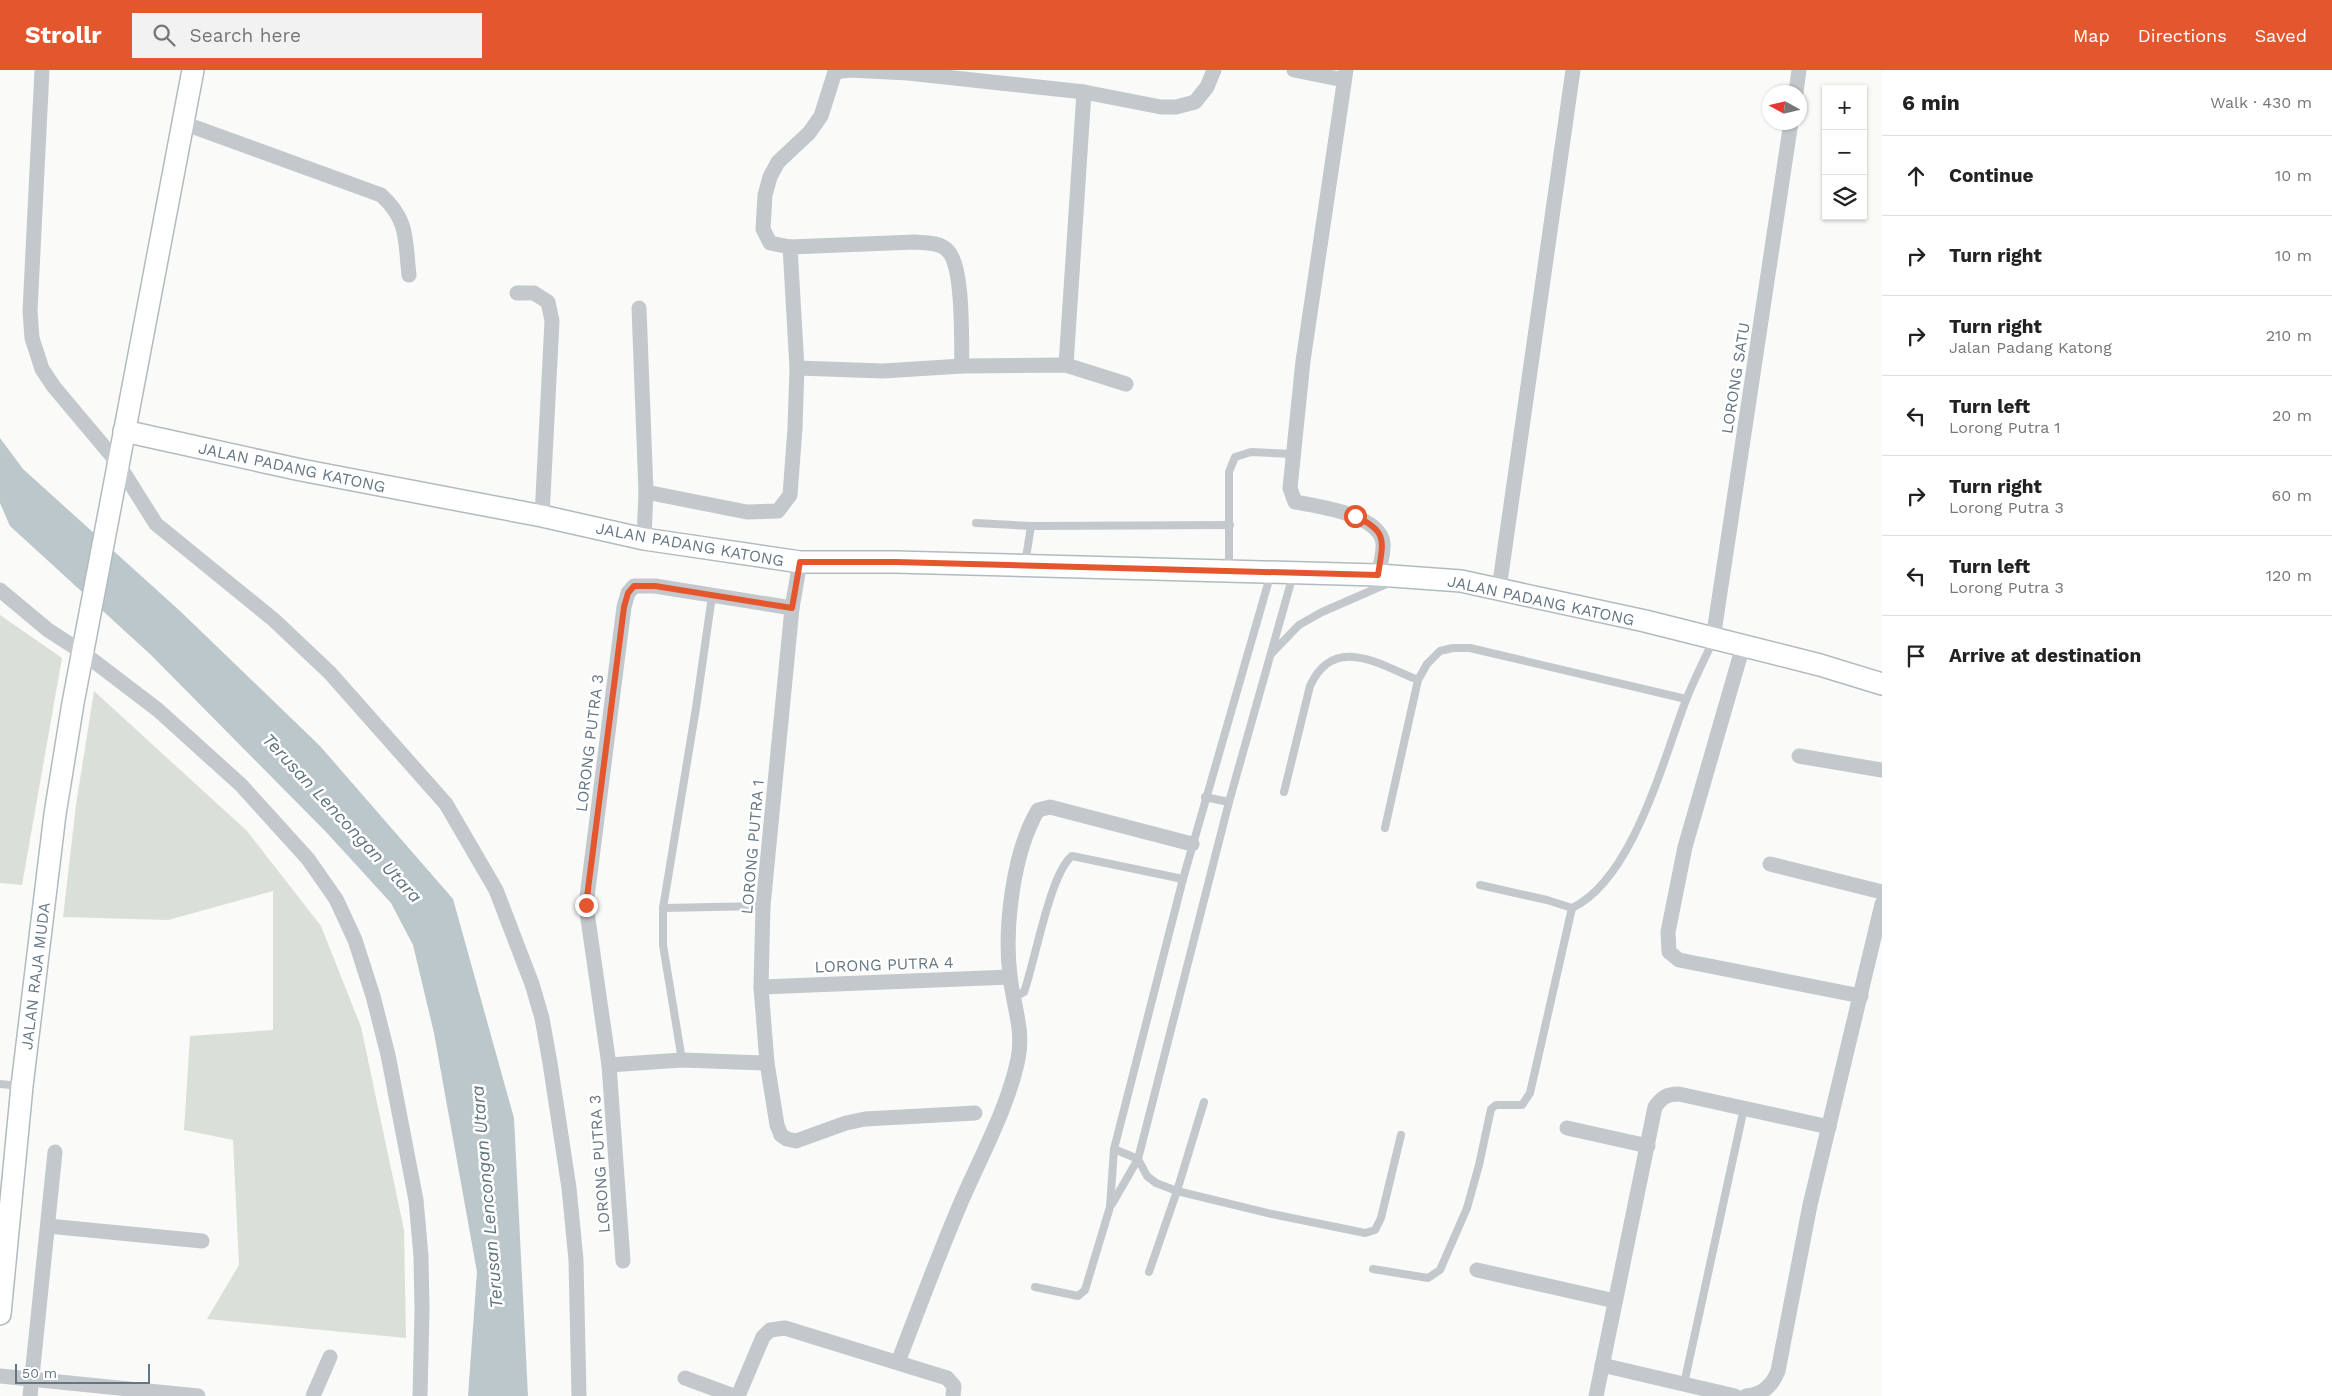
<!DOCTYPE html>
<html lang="en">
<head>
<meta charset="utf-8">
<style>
	body { margin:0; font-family:"Work Sans",sans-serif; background:#f2f2f2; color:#222 }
	.controls { position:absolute; right:15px; top:15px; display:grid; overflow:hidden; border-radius:0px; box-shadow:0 1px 4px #0004 }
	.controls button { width:45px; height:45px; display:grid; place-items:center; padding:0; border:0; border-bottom:1px solid #e0e0e0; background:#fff; color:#222; font:25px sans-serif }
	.compass { position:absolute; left:1762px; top:15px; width:45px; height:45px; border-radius:50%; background:#fff; box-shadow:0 1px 4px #0004; rotate:278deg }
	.scale { position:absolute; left:15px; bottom:12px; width:135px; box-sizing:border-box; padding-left:5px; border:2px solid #657683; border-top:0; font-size:14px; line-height:18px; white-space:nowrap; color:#657683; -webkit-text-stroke:4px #fff; paint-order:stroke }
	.stop { position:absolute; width:15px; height:15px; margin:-11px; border:4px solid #e4572e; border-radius:50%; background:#fff }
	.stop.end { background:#e4572e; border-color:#fff; box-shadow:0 1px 5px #0008 }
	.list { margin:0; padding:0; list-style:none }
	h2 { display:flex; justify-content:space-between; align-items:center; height:65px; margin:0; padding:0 20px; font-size:21px }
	h2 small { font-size:16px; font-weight:400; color:#767676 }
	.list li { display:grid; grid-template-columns:32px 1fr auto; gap:15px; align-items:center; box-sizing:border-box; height:80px; padding:0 20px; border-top:1px solid #e0e0e0 }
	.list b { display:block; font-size:19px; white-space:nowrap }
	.list p { margin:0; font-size:16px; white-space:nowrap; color:#767676 }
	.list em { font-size:16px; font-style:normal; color:#767676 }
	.icon { flex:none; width:28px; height:28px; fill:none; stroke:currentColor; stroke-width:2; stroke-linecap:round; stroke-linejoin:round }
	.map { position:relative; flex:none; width:1882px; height:1326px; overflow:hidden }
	header { display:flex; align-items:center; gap:30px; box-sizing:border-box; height:70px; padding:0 25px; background:#e4572e; color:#fff }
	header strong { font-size:24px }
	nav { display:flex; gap:28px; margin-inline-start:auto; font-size:18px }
	.search { width:350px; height:45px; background:#f2f2f2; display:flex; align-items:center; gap:12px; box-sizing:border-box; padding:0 18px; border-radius:0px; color:#767676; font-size:19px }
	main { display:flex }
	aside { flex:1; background:#fff }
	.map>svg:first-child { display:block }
	.green { fill:#dadfd7 }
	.water { fill:#bbc7cb }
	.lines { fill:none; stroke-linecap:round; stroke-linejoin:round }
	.secondary-casing { stroke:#b3babf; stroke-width:24 }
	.lane { stroke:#c3c8cc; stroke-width:8 }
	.street { stroke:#c3c8cc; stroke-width:15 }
	.secondary { stroke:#fff; stroke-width:21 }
	.route { stroke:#e4572e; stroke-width:6 }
	.labels { text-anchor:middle; stroke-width:5; stroke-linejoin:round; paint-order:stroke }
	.street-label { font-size:16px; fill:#657683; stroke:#fff }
	.water-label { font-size:18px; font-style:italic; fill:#60757c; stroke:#fff }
</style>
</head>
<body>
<header>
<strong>Strollr</strong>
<div class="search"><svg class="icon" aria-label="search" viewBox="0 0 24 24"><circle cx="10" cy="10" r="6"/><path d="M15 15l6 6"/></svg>Search here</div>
<nav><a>Map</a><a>Directions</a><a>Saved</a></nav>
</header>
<main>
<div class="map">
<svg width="1882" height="1326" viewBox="0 0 1882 1326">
	<rect width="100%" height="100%" fill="#fafaf8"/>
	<!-- green -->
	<g class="green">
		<polygon points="0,545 62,588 22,815 0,813"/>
		<polygon points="94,621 247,761 321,856 361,957 404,1160 406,1268 207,1249 239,1195 233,1070 184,1060 190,966 273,960 273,821 168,850 63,847 76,735"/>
	</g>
	<!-- water -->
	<polygon class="water" points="0,368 23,399 180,541 320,676 453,829 514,1048 528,1326 468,1326 477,1202 434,963 413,875 391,833 327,763 151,585 10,456 0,433"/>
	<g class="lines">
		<!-- secondary casing -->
		<g class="secondary-casing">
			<g id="secondary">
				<polyline points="124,361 301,400 542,446 644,469 800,492 895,492 1378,505 1461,511 1645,551 1820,595 1882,614"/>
				<polyline points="0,1244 22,1016 55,744 73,633 193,0"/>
			</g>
		</g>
		<!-- lane -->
		<g class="lane">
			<polyline points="976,453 1031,456"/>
			<polyline points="1025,494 1031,456 1230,455"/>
			<polyline points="1229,499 1229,402 1235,387 1251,382 1292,384"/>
			<polyline points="1271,584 1299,555 1322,542 1391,512"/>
			<path d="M1284,722L1310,616C1334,563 1380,595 1418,610"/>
			<polyline points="1205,727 1229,732"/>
			<polyline points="1385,758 1418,610 1427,594 1440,581 1453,578 1470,578 1686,629"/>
			<path d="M1480,815L1547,830L1572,838C1633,809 1663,690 1686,630C1694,610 1704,590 1713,571"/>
			<polyline points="663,838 763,836"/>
			<path d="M1015,927L1024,922C1035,892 1050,803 1072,786L1183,809"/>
			<polyline points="682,990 663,875 663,838 696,638 712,526"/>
			<polyline points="0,1014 20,1016"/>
			<polyline points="1114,1079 1138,1089 1147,1106 1156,1113 1177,1121 1272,1144 1365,1163 1375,1160 1381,1148 1401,1065"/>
			<polyline points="1112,1134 1138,1089 1229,732 1293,505"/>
			<polyline points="1373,1199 1428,1208 1440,1200 1467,1138 1479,1095 1491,1039 1496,1035 1522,1035 1530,1023 1572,838"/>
			<polyline points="1149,1202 1177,1121 1204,1032"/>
			<polyline points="1035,1217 1078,1226 1085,1220 1110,1137 1114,1079 1183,809 1271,503"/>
			<polyline points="1684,1314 1744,1038"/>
		</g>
		<!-- street -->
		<g class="street">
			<polyline points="42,0 30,241 32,268 42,299 54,317 117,392 156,454 274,550 330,603 446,734 496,820 532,914 542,948 550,993 569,1118 576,1190 579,1326"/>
			<polyline points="1294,0 1344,10"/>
			<path d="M1346,0L1303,291L1290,418L1295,432C1318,436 1380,445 1383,473C1384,483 1380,495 1378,505"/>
			<polyline points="1796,22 1799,0"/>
			<path d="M183,53L381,125C409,150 405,171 409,205"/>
			<polyline points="790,177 770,173 763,159 765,125 770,107 778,92 809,63 821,46 835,2 849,0 908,3 1084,22 1161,37 1176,37 1195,32 1207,17 1214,0"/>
			<polyline points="517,223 534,223 548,232 552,251 542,446"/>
			<polyline points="639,238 646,422 644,469"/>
			<polyline points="1066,295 1084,22"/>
			<polyline points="797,298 883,301 962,296 1066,295 1126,314"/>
			<path d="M646,422L747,442L778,441L790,425L795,358L797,298L790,177L915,172C926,173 940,172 948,181C964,197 961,272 962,296"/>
			<polyline points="800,492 792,538 763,836 761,917 767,993 777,1055 781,1065 787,1069 796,1071 846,1053 865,1049 975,1043"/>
			<polyline points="1499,519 1573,0"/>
			<polyline points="0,520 48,560 82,582 158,640 241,715 308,789 336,829 355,870 373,926 388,985 416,1130 421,1186 422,1240 420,1326"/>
			<polyline points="1713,569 1791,52"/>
			<polyline points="1743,576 1685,777 1668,862 1669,882 1679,890 1861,926"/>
			<polyline points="1799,686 1882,700"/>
			<polyline points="1770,794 1882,822"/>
			<polyline points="761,917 1010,907"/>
			<polyline points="767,993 682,990 609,995 586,835 624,537 628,523 634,516 655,516 792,538"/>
			<polyline points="609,995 623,1191"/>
			<polyline points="1567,1058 1648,1076"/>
			<polyline points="48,1156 202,1171"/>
			<polyline points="1477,1200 1615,1231"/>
			<path d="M898,1292C919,1238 939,1183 962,1130C982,1084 1008,1037 1018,989C1024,960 1013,934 1010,906C1004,858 1013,782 1038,740L1050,737L1192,774"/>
			<polyline points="1602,1295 1735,1326"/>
			<polyline points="0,1306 198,1326"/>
			<polyline points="685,1308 734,1326"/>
			<polyline points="30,1326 55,1082"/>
			<polyline points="313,1326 330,1287"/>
			<polyline points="738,1326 763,1267 770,1260 785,1258 947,1308 954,1316 953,1326"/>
			<path d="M1596,1326L1655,1037C1662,1027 1667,1024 1679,1024L1829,1057"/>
			<path d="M1746,1326C1762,1325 1772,1316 1778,1301L1810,1135L1882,834"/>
		</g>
		<!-- secondary -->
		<use href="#secondary" class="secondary"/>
	</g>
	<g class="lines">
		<!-- route -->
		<path class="route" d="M586,835L624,537L628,523L634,516H655L792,538L800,492H895L1378,505C1383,471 1389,462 1355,446"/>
	</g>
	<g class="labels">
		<!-- street labels -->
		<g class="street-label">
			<text transform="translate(1735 308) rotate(-81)" y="6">LORONG SATU</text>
			<text transform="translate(292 397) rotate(12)" y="6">JALAN PADANG KATONG</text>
			<text transform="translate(690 474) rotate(10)" y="6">JALAN PADANG KATONG</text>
			<text transform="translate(1541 530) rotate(12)" y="6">JALAN PADANG KATONG</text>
			<text transform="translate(589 673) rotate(-83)" y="6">LORONG PUTRA 3</text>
			<text transform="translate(752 777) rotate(-85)" y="6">LORONG PUTRA 1</text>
			<text transform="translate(884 894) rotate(-2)" y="6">LORONG PUTRA 4</text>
			<text transform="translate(35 906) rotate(-83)" y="6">JALAN RAJA MUDA</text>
			<text transform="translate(599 1094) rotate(-94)" y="6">LORONG PUTRA 3</text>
		</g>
		<!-- water labels -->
		<g class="water-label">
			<text transform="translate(342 748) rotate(47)" y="6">Terusan Lencongan Utara</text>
			<text transform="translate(487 1127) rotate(-95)" y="6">Terusan Lencongan Utara</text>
		</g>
	</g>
</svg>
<div class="controls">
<button>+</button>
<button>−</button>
<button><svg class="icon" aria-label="layers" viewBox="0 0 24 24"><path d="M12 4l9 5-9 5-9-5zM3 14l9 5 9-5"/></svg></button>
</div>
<svg class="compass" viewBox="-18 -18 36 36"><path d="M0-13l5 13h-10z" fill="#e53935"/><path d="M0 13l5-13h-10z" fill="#767676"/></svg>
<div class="scale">50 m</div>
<div class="stop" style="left:1355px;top:446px"></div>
<div class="stop end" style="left:586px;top:835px"></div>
</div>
<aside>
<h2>6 min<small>Walk · 430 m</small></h2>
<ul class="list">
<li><svg class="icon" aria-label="ahead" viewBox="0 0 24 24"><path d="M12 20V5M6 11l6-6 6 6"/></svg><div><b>Continue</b></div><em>10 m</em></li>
<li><svg class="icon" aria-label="right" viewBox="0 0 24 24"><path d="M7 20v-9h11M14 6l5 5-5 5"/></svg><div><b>Turn right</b></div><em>10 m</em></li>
<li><svg class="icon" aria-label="right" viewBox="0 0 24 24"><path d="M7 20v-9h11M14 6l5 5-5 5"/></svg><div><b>Turn right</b><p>Jalan Padang Katong</p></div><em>210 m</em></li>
<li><svg class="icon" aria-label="left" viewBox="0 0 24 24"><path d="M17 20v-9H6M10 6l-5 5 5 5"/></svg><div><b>Turn left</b><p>Lorong Putra 1</p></div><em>20 m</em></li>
<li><svg class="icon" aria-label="right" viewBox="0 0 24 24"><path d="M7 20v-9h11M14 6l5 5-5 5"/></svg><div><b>Turn right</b><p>Lorong Putra 3</p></div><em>60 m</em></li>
<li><svg class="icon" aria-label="left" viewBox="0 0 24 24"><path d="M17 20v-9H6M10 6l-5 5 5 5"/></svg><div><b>Turn left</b><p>Lorong Putra 3</p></div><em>120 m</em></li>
<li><svg class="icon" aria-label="arrive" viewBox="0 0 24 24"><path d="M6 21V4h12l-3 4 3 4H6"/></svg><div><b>Arrive at destination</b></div></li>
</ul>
</aside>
</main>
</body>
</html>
